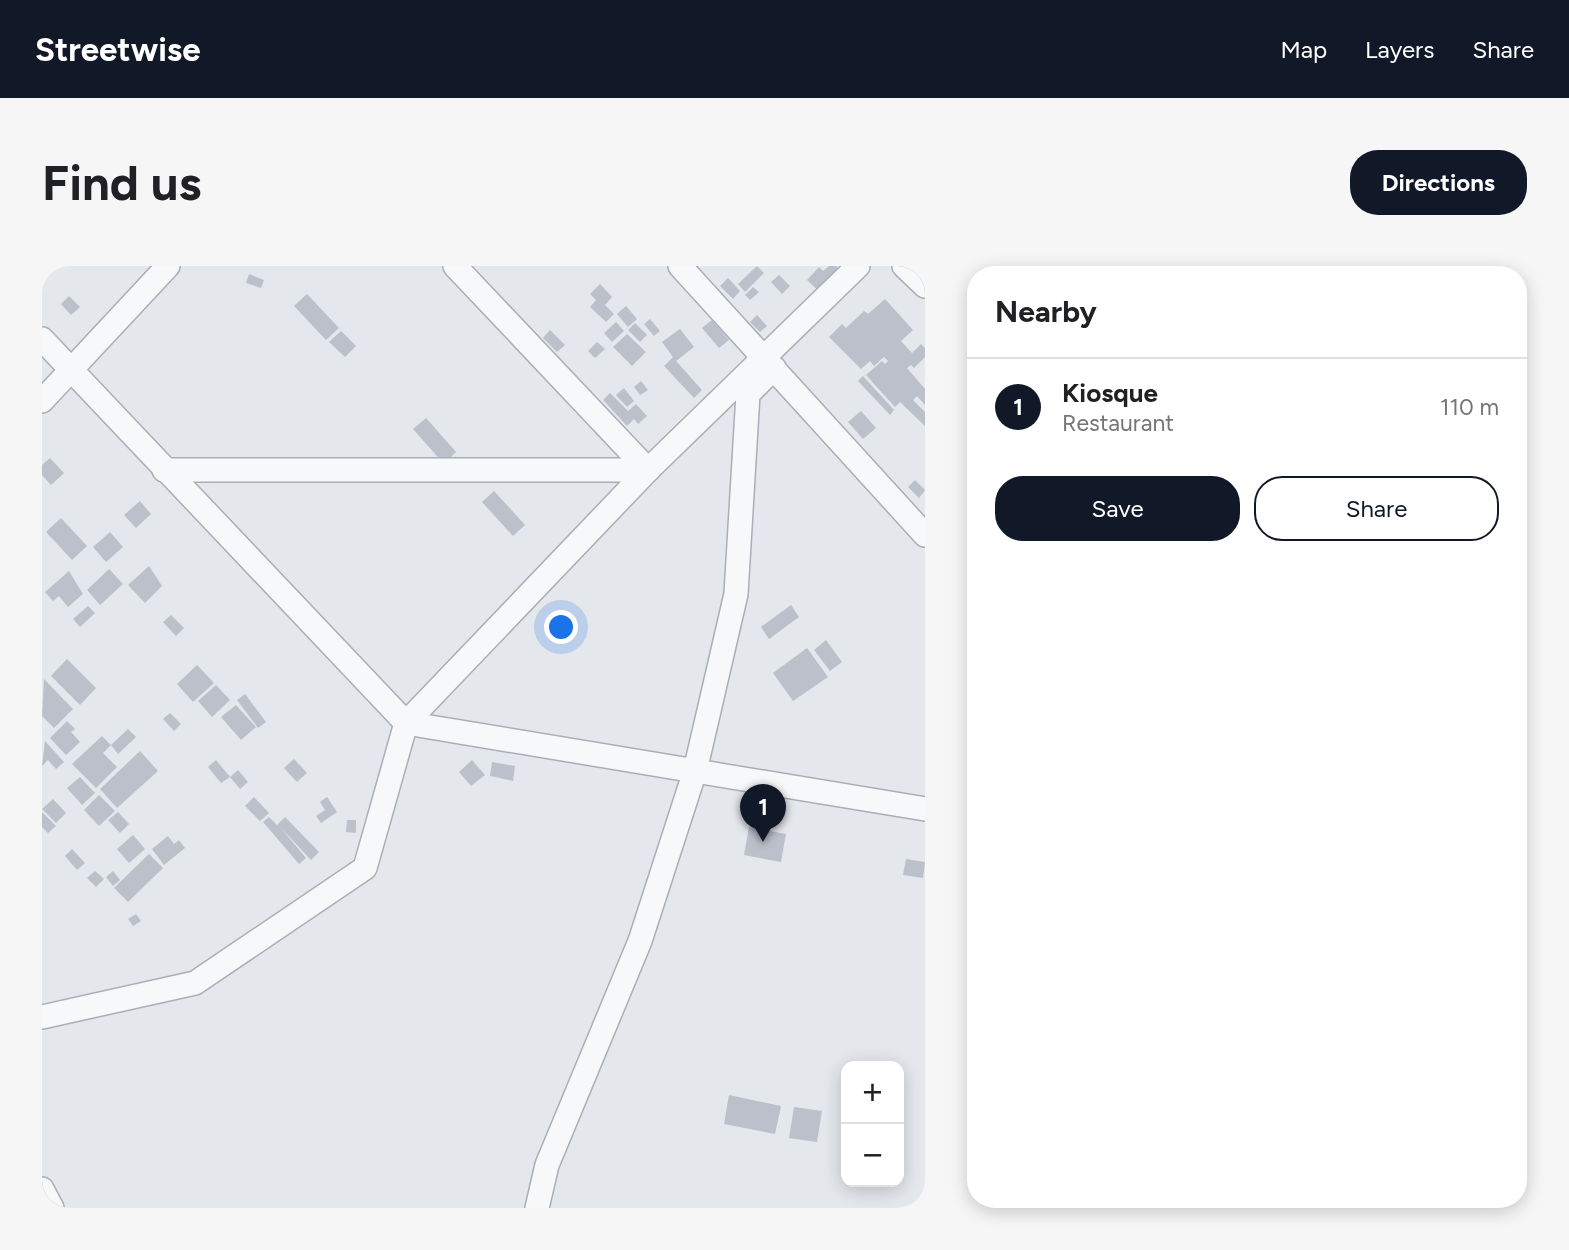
<!DOCTYPE html>
<html lang="en">
<head>
<meta charset="utf-8">
<style>
	body { margin:0; font-family:Figtree,sans-serif; background:#f6f6f6; color:#202124 }
	.controls { position:absolute; right:21px; bottom:21px; display:grid; overflow:hidden; border-radius:14px; box-shadow:0 4px 18px #0003 }
	.controls button { width:63px; height:63px; display:grid; place-items:center; padding:0; border:0; border-bottom:2px solid #e0e0e0; background:#fff; color:#202124; font:35px sans-serif }
	.you { position:absolute; left:520px; top:362px; width:24px; height:24px; margin:-18px; border:5px solid #fff; border-radius:50%; background:#1a73e8; box-shadow:0 0 0 10px #1a73e833 }
	.badge { display:grid; place-items:center; width:46px; height:46px; border-radius:50%; background:#111827; color:#fff; font-size:23px; font-weight:700 }
	.pin { position:absolute; translate:-50% -58px; filter:drop-shadow(0 2px 4px #0008) }
	.pin::after { content:''; position:absolute; top:37px; width:24px; height:21px; background:inherit; clip-path:polygon(0 0,100% 0,50% 100%) }
	.list { margin:0; padding:0; list-style:none }
	h2 { display:flex; justify-content:space-between; align-items:center; height:91px; margin:0; padding:0 28px; font-size:30px }
	h2 small { font-size:23px; font-weight:400; color:#757577 }
	.list li { display:grid; grid-template-columns:46px 1fr auto; gap:21px; align-items:center; box-sizing:border-box; height:98px; padding:0 28px; border-top:2px solid #e0e0e0 }
	.list b { display:block; font-size:26px; white-space:nowrap }
	.list p { margin:0; font-size:23px; white-space:nowrap; color:#757577 }
	.list em { font-size:23px; font-style:normal; color:#757577 }
	.actions { display:flex; gap:14px; padding:21px 28px }
	.actions a { flex:1; padding:16px 0; border:2px solid #111827; border-radius:28px; text-align:center; font-size:24px; color:#111827 }
	.actions .main { background:#111827; color:#fff }
	.map { position:relative; flex:none; width:883px; height:942px; overflow:hidden; border-radius:28px }
	header { display:flex; align-items:center; gap:42px; box-sizing:border-box; height:98px; padding:0 35px; background:#111827; color:#fff }
	header strong { font-size:33px }
	nav { display:flex; gap:38px; margin-inline-start:auto; font-size:24px }
	.intro { display:flex; align-items:center; justify-content:space-between; box-sizing:border-box; height:168px; padding:0 42px }
	h1 { margin:0; font-size:49px }
	.button { padding:18px 32px; border-radius:28px; background:#111827; color:#fff; font-size:24px; font-weight:700 }
	main { display:flex; gap:42px; padding:0 42px }
	aside { flex:1; background:#fff; border-radius:28px; box-shadow:0 4px 18px #0003 }
	.map>svg:first-child { display:block }
	.building { fill:#bbc0ca }
	.lines { fill:none; stroke-linecap:round; stroke-linejoin:round }
	.minor-casing { stroke:#a9aeb7; stroke-width:26 }
	.minor { stroke:#f7f8fa; stroke-width:23 }
</style>
</head>
<body>
<header>
<strong>Streetwise</strong>
<nav><a>Map</a><a>Layers</a><a>Share</a></nav>
</header>
<div class="intro"><h1>Find us</h1><a class="button">Directions</a></div>
<main>
<div class="map">
<svg width="883" height="942" viewBox="0 0 883 942">
	<rect width="100%" height="100%" fill="#e4e7ec"/>
	<!-- building -->
	<g class="building">
		<polygon points="715,0 722,7 703,26 696,18"/>
		<polygon points="787,0 794,0 803,10 779,27 765,14 777,1 781,5"/>
		<polygon points="207,8 222,14 219,22 204,17"/>
		<polygon points="737,9 748,20 740,28 729,16"/>
		<polygon points="686,12 698,25 691,33 678,20"/>
		<polygon points="558,18 570,31 563,39 572,48 564,56 548,41 554,34 548,28"/>
		<polygon points="711,21 717,26 708,34 703,29"/>
		<polygon points="265,28 297,62 284,74 252,40"/>
		<polygon points="27,30 38,41 29,49 19,38"/>
		<polygon points="843,33 871,64 859,75 870,87 879,78 883,82 883,91 872,102 869,99 865,102 883,123 883,139 875,130 871,134 883,146 883,160 858,136 853,141 824,109 840,95 843,98 846,95 842,91 832,100 828,95 819,103 787,71 800,58 804,62 822,45 826,48"/>
		<polygon points="584,40 595,53 586,61 575,48"/>
		<polygon points="715,49 725,60 718,66 708,56"/>
		<polygon points="608,53 618,65 612,70 602,58"/>
		<polygon points="670,54 687,74 677,82 660,62"/>
		<polygon points="574,56 582,65 570,76 562,67"/>
		<polygon points="593,57 605,69 598,76 586,64"/>
		<polygon points="638,63 652,81 634,95 660,124 652,132 622,100 631,91 620,76"/>
		<polygon points="508,64 523,79 515,86 501,72"/>
		<polygon points="299,65 314,80 303,91 287,76"/>
		<polygon points="585,68 604,86 590,100 571,81"/>
		<polygon points="555,76 563,83 553,92 546,85"/>
		<polygon points="821,110 852,144 848,149 816,115"/>
		<polygon points="599,115 606,124 598,129 592,121"/>
		<polygon points="582,122 592,135 585,141 574,129"/>
		<polygon points="568,127 586,145 594,138 605,150 596,158 592,153 585,160 561,134"/>
		<polygon points="819,145 834,162 821,173 806,156"/>
		<polygon points="384,152 414,186 402,198 371,163"/>
		<polygon points="8,192 22,207 9,219 0,209 0,199"/>
		<polygon points="873,214 883,224 877,232 866,221"/>
		<polygon points="452,225 483,259 471,270 440,236"/>
		<polygon points="98,235 109,248 94,262 82,249"/>
		<polygon points="19,252 45,280 30,294 4,266"/>
		<polygon points="68,266 81,281 64,296 51,281"/>
		<polygon points="107,300 120,320 103,337 86,319"/>
		<polygon points="67,303 81,318 58,339 45,324"/>
		<polygon points="27,305 41,328 26,341 17,330 11,335 3,326"/>
		<polygon points="749,339 757,351 727,373 719,361"/>
		<polygon points="46,340 53,347 38,361 31,353"/>
		<polygon points="129,349 142,362 134,370 121,356"/>
		<polygon points="784,374 800,396 788,405 772,384"/>
		<polygon points="765,382 786,411 751,435 731,407"/>
		<polygon points="25,393 54,422 38,439 9,410"/>
		<polygon points="155,399 172,417 151,436 135,418"/>
		<polygon points="2,413 31,443 12,462 0,450"/>
		<polygon points="174,419 188,434 170,451 156,435"/>
		<polygon points="203,428 224,456 216,462 195,434"/>
		<polygon points="194,439 214,461 199,474 179,451"/>
		<polygon points="128,447 139,458 132,465 121,453"/>
		<polygon points="25,455 33,463 29,466 38,476 24,489 8,472"/>
		<polygon points="86,463 94,471 76,488 69,479"/>
		<polygon points="60,470 69,479 61,487 75,501 54,522 30,498"/>
		<polygon points="3,475 22,496 14,503 6,494 0,500"/>
		<polygon points="98,485 116,505 75,542 58,523"/>
		<polygon points="252,493 265,507 255,516 242,502"/>
		<polygon points="174,494 188,511 196,504 206,516 198,523 188,511 179,517 166,501"/>
		<polygon points="430,494 443,509 429,520 417,506"/>
		<polygon points="450,496 473,500 471,515 448,510"/>
		<polygon points="38,511 53,527 40,539 25,522"/>
		<polygon points="57,529 73,545 57,560 42,544"/>
		<polygon points="212,531 227,547 218,555 203,540"/>
		<polygon points="285,531 295,546 279,557 274,550 283,544 278,536"/>
		<polygon points="11,533 24,547 14,557 0,543"/>
		<polygon points="0,546 14,560 6,567 0,561"/>
		<polygon points="76,546 87,558 78,567 66,554"/>
		<polygon points="227,551 235,559 243,551 277,586 269,594 238,561 264,592 257,598 221,556"/>
		<polygon points="305,554 314,554 314,567 304,566"/>
		<polygon points="707,561 744,568 739,596 702,589"/>
		<polygon points="91,569 103,583 87,597 75,583"/>
		<polygon points="126,570 132,578 137,574 143,582 122,599 110,583"/>
		<polygon points="30,583 43,597 35,604 23,590"/>
		<polygon points="107,588 121,602 86,636 72,622"/>
		<polygon points="864,593 883,596 881,612 861,609"/>
		<polygon points="53,605 62,613 54,621 45,612"/>
		<polygon points="71,605 78,614 71,620 64,611"/>
		<polygon points="94,648 99,655 91,660 86,653"/>
		<polygon points="687,829 739,840 733,868 682,858"/>
		<polygon points="752,841 780,845 775,876 747,872"/>
	</g>
	<g class="lines">
		<!-- minor casing -->
		<g class="minor-casing">
			<g id="minor">
				<polyline points="638,0 883,269"/>
				<polyline points="862,0 883,20"/>
				<polyline points="0,73 364,457 883,543"/>
				<polyline points="0,135 126,0"/>
				<polyline points="122,204 606,204 816,0"/>
				<polyline points="0,751 153,717 323,602 364,457 606,204 413,0"/>
				<polyline points="0,923 10,942"/>
				<polyline points="495,942 505,899 598,675 653,505 694,328 706,128 732,102"/>
			</g>
		</g>
		<!-- minor -->
		<use href="#minor" class="minor"/>
	</g>
</svg>
<div class="controls">
<button>+</button>
<button>−</button>
</div>
<div class="you"></div>
<div class="pin badge" style="left:721px;top:576px">1</div>
</div>
<aside>
<h2>Nearby<small></small></h2>
<ul class="list">
<li><span class="badge">1</span><div><b>Kiosque</b><p>Restaurant</p></div><em>110 m</em></li>
</ul>
<div class="actions"><a class="main">Save</a><a>Share</a></div>
</aside>
</main>
</body>
</html>
